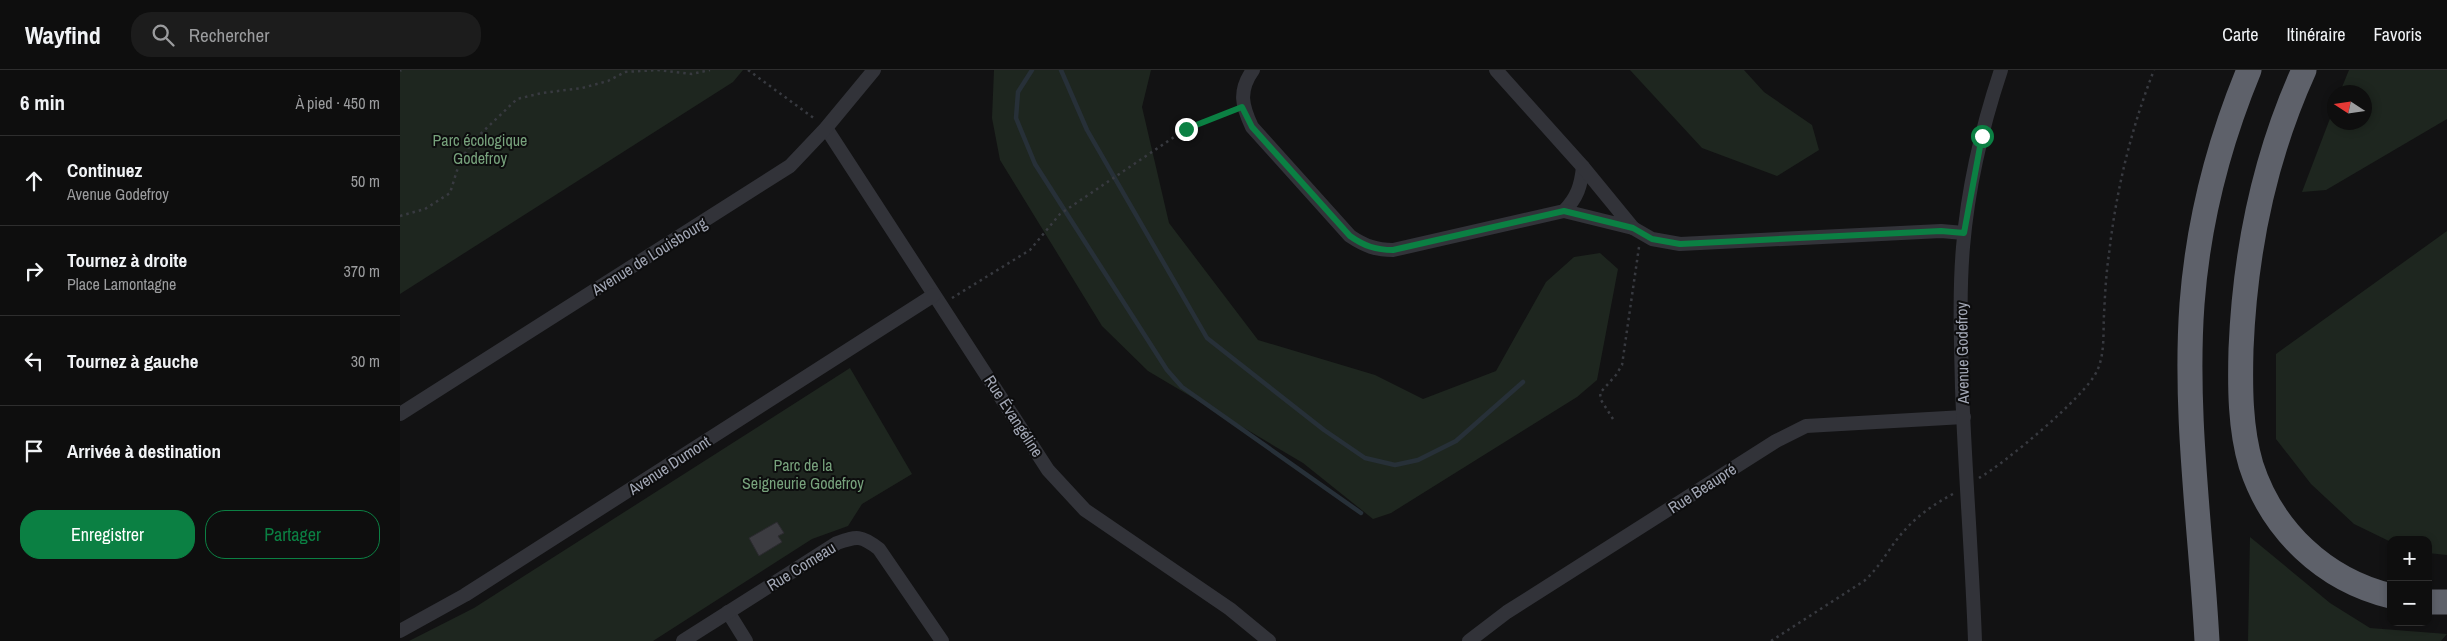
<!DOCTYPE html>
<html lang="fr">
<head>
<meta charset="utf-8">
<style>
	body { margin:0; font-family:"Archivo Narrow",sans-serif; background:#1c1c1c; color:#f1f3f6 }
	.controls { position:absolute; right:15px; bottom:15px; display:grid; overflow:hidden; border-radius:10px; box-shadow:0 2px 8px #0003 }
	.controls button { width:45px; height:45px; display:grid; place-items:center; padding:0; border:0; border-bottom:1px solid #2e2e2e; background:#0e0e0e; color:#f1f3f6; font:25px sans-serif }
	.compass { position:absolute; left:1927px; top:15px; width:45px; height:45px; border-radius:50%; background:#0e0e0e; box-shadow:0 2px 8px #0003; rotate:282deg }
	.stop { position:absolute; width:15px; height:15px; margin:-11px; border:4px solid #0b8043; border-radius:50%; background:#fff }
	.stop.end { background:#0b8043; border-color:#fff; box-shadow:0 1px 5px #0008 }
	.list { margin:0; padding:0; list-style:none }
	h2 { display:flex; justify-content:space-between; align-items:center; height:65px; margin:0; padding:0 20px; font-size:21px }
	h2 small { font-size:16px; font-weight:400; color:#9b9c9e }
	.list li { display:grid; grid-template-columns:32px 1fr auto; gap:15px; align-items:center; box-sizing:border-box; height:90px; padding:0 20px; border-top:1px solid #2e2e2e }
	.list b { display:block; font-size:19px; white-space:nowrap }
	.list p { margin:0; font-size:16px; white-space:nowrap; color:#9b9c9e }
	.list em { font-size:16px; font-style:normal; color:#9b9c9e }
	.actions { display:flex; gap:10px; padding:15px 20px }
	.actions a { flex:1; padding:11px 0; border:1px solid #0b8043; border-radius:20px; text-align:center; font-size:18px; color:#0b8043 }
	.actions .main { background:#0b8043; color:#fff }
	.icon { flex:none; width:28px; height:28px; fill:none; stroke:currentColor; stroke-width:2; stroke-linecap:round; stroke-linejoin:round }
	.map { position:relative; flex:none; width:2047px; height:571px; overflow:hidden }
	header { display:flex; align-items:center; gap:30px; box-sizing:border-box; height:70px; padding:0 25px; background:#0e0e0e; border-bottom:1px solid #2e2e2e }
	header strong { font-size:24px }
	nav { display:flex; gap:28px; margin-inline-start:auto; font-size:18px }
	.search { width:350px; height:45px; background:#1c1c1c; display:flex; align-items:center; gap:12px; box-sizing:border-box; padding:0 18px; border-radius:20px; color:#9b9c9e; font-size:19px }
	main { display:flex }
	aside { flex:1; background:#0e0e0e }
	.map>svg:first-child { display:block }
	.green { fill:#1e261f }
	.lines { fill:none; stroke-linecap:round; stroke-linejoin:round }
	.stream { stroke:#273038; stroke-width:4.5 }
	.building { fill:#3c3c41; stroke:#2c2b30 }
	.path { stroke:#383a40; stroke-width:2.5; stroke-dasharray:2.5 4; stroke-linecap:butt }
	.street { stroke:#323339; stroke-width:14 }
	.highway { stroke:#5e616a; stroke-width:25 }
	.route { stroke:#0b8043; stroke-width:6 }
	.labels { text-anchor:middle; stroke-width:4; stroke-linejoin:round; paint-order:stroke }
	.park-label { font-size:16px; fill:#77a27c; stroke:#0d0d0e }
	.street-label { font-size:16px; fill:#a2a7b5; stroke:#0d0d0e }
</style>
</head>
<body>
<header>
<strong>Wayfind</strong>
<div class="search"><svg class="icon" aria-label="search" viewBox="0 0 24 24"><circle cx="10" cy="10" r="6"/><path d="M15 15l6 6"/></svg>Rechercher</div>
<nav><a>Carte</a><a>Itinéraire</a><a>Favoris</a></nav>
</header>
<main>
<aside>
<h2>6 min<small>À pied · 450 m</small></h2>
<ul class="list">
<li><svg class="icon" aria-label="ahead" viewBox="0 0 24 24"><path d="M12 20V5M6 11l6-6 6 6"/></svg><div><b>Continuez</b><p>Avenue Godefroy</p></div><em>50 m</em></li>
<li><svg class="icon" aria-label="right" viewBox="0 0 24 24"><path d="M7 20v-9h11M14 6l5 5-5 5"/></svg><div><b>Tournez à droite</b><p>Place Lamontagne</p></div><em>370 m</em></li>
<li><svg class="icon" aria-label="left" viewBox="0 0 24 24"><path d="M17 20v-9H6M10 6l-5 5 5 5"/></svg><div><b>Tournez à gauche</b></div><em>30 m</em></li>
<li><svg class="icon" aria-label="arrive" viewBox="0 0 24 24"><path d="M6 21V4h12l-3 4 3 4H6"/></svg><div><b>Arrivée à destination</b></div></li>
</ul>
<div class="actions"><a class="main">Enregistrer</a><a>Partager</a></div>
</aside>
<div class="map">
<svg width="2047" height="571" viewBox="0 0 2047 571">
	<rect width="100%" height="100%" fill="#121213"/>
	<!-- green -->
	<g class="green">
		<polygon points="0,0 343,0 333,12 0,224"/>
		<polygon points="594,0 751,0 742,37 769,153 858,270 975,305 1023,329 1096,301 1146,212 1174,187 1200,183 1218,199 1197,310 1177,327 991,443 973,449 903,393 748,301 702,256 600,90 592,48"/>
		<polygon points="1230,0 1344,0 1364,22 1412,55 1419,80 1377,106 1302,78"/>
		<polygon points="1949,0 2047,0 2047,49 1926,120 1902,122 1934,38 1934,52 1964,52 1964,22 1940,22"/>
		<polygon points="2047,161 2047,485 2028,483 2028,470 1991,470 1991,472 1954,454 1911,414 1876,369 1876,284"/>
		<polygon points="450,298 512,404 462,434 448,456 412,469 253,571 9,571 74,538"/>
		<polygon points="1850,467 1930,533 1970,558 2047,564 2041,571 1848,571"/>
	</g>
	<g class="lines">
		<!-- stream -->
		<g class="stream">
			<polyline points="632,0 618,22 616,48 635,94 767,300 782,317 961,443"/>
			<polyline points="661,0 687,60 807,268 924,360 965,388 995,395 1018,390 1056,371 1123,312"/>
		</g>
	</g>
	<!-- building -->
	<polygon class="building" points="377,452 384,463 378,466 382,472 359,486 349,468"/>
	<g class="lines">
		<!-- path -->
		<g class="path">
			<polyline points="348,0 415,49"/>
			<polyline points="0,1 1,0"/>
			<polyline points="0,146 25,139 50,123 60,91 73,71 117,29 142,23 182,18 208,11 225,2 257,0 292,4 310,0"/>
			<polyline points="552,228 630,180 660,144 786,59 832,41"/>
			<polyline points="1213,349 1201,330 1200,323 1216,305 1222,295 1239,177"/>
			<path d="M1579,408C1605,393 1685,327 1697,301C1705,284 1703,263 1704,245C1705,225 1706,204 1709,184C1716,121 1731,59 1754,0"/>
			<path d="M1371,571L1464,511C1478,499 1487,482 1498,468C1513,449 1532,435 1553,424"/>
		</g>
		<!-- street -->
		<g class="street">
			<path d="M853,0C838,21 842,36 852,57L950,166C965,176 976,180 993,180L1164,141C1177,128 1181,116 1183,97"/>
			<polyline points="1096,0 1183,97 1233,158 1164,141"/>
			<polyline points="426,58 648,400 685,440 830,539 869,571"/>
			<polyline points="1233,158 1252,169 1280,174 1541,161 1564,163"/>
			<polyline points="0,344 390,96 426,58 474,0"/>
			<polyline points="328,542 346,571"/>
			<polyline points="0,561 65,525 534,225"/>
			<path d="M283,571L437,473C457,466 461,465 479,479L542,571"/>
			<polyline points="1069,571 1107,542 1376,371 1406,356 1564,347"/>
			<path d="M1575,571C1572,487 1565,402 1562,318C1561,271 1559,224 1563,177C1568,117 1582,57 1601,0"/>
		</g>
		<!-- highway -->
		<g class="highway">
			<path d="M1904,0C1864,88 1845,182 1841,279C1840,317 1840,358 1851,395C1872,460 1924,510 1991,526"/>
			<polyline points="2028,532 2047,532"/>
			<path d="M1807,571C1801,460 1784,346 1792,234C1798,154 1818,75 1849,0"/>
		</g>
	</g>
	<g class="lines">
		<!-- route -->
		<path class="route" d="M786,59L842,37L852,57L950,166C964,176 976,180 993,180L1164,141L1233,158L1252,169L1280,174L1541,161L1564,163L1582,66"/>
	</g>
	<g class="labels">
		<!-- park labels -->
		<g class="park-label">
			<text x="80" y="76">Parc écologique<tspan x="80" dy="18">Godefroy</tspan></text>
			<text x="403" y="401">Parc de la<tspan x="403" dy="18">Seigneurie Godefroy</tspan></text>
		</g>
		<!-- street labels -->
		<g class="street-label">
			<text transform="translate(249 186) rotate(-32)" y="6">Avenue de Louisbourg</text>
			<text transform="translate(1562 283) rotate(-91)" y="6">Avenue Godefroy</text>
			<text transform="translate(614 346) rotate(57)" y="6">Rue Évangéline</text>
			<text transform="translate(269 395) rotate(-33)" y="6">Avenue Dumont</text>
			<text transform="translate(1302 418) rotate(-33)" y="6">Rue Beaupré</text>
			<text transform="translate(401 496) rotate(-32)" y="6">Rue Comeau</text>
		</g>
	</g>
</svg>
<div class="controls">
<button>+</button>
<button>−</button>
</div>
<svg class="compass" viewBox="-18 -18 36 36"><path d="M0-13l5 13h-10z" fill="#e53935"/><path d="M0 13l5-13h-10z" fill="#9b9c9e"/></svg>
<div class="stop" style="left:1582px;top:66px"></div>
<div class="stop end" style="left:786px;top:59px"></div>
</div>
</main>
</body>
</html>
